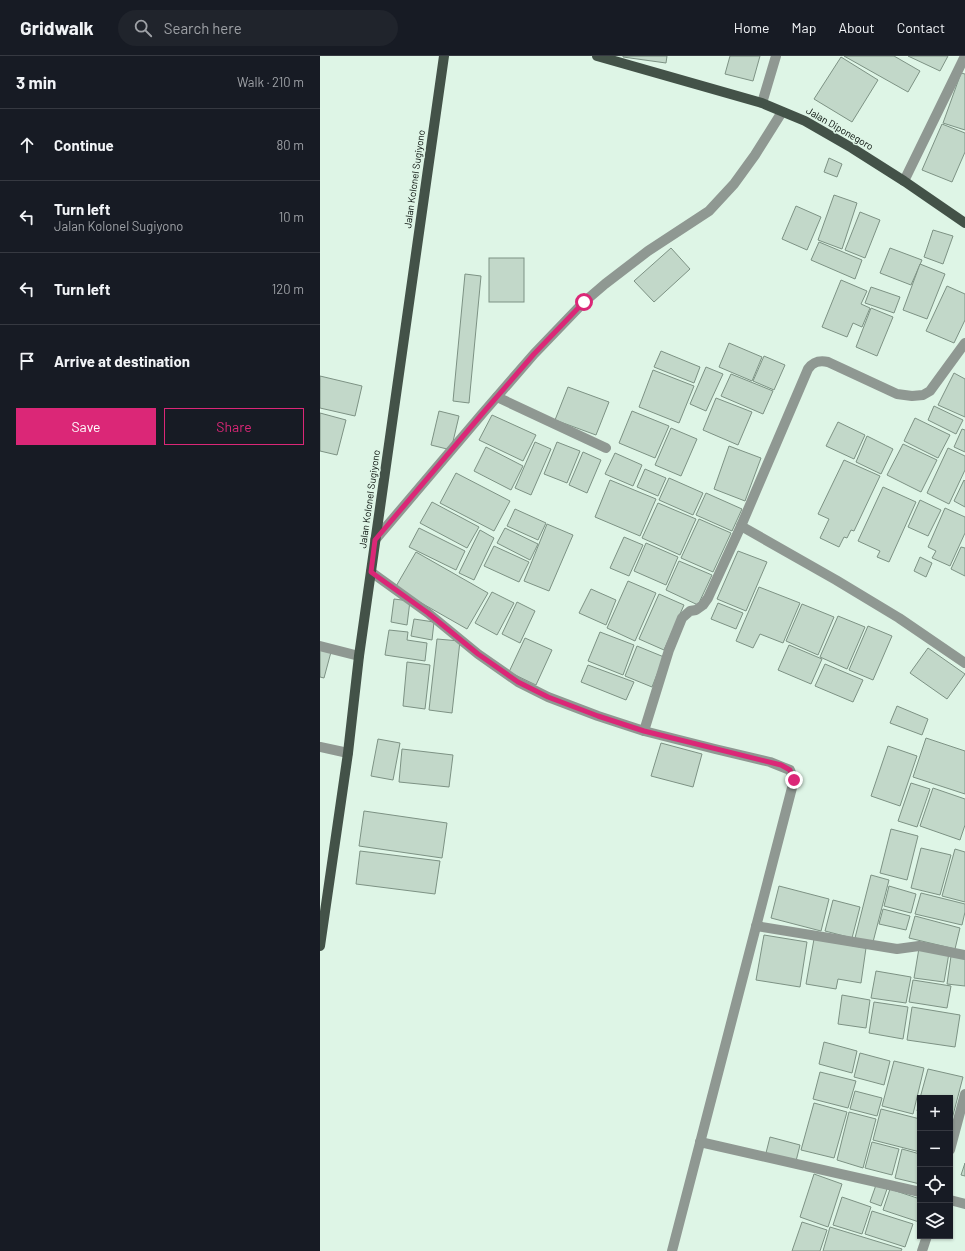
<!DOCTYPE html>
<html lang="en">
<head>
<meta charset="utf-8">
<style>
	body { margin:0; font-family:Barlow,sans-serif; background:#20242c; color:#f1f3f6 }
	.controls { position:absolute; right:12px; bottom:12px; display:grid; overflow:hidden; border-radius:0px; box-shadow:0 1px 3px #0004 }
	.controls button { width:36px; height:36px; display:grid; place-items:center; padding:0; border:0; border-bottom:1px solid #363941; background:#171b24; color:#f1f3f6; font:20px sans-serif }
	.stop { position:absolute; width:12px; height:12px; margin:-9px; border:3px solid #db2777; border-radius:50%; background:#fff }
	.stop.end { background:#db2777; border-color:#fff; box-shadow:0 1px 4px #0008 }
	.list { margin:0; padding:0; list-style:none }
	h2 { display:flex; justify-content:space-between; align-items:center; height:52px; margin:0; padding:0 16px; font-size:17px }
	h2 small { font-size:13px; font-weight:400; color:#9ea1a6 }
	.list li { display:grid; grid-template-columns:26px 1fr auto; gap:12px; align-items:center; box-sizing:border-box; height:72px; padding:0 16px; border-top:1px solid #363941 }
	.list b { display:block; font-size:15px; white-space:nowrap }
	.list p { margin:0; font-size:13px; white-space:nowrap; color:#9ea1a6 }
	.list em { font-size:13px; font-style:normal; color:#9ea1a6 }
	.actions { display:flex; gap:8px; padding:12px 16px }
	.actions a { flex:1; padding:9px 0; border:1px solid #db2777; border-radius:0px; text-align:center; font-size:14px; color:#db2777 }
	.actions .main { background:#db2777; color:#fff }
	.icon { flex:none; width:22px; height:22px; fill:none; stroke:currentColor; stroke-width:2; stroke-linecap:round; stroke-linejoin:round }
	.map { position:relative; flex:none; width:645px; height:1195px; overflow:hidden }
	header { display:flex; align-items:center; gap:24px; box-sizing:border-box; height:56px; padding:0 20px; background:#171b24; border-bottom:1px solid #363941 }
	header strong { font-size:19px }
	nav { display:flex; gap:22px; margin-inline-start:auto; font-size:14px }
	.search { width:280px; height:36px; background:#20242c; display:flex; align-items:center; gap:10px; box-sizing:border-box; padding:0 14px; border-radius:22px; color:#9ea1a6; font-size:15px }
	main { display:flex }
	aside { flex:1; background:#171b24 }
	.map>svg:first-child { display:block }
	.building { fill:#c2d8c9; stroke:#7d9284 }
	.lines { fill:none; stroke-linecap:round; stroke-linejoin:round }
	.minor { stroke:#8f9892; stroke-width:10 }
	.major { stroke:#435248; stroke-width:10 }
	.route { stroke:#db2777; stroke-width:5 }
	.labels { text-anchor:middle; stroke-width:3; stroke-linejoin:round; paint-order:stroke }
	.street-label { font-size:10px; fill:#070f0a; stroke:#def5e6 }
</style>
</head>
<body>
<header>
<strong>Gridwalk</strong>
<div class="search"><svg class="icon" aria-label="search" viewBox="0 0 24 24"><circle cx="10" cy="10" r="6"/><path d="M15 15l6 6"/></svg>Search here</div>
<nav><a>Home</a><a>Map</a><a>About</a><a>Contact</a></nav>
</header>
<main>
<aside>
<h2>3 min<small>Walk · 210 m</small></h2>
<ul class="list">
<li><svg class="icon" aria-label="ahead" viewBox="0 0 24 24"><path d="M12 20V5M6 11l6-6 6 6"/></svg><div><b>Continue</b></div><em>80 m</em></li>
<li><svg class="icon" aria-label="left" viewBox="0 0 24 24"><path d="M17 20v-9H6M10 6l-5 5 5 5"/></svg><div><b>Turn left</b><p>Jalan Kolonel Sugiyono</p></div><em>10 m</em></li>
<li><svg class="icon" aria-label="left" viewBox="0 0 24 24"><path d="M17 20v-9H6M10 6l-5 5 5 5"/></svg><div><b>Turn left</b></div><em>120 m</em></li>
<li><svg class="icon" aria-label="arrive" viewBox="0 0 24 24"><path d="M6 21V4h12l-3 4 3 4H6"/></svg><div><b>Arrive at destination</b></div></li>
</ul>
<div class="actions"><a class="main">Save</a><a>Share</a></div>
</aside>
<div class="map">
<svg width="645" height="1195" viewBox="0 0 645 1195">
	<rect width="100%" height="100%" fill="#def5e6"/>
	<!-- building -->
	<g class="building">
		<polygon points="303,0 347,0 346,7 303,1"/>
		<polygon points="410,0 440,0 433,25 405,18"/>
		<polygon points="524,0 574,0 600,15 588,36"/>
		<polygon points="588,0 628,0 620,15"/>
		<polygon points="521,1 558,24 532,66 494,43"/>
		<polygon points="641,17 645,18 645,74 623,67"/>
		<polygon points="622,68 645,77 645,96 632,126 602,114"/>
		<polygon points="509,102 522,108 517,121 504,116"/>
		<polygon points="514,139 537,147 522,193 498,184"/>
		<polygon points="476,150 501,161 487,194 462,183"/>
		<polygon points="540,156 560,164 545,202 525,194"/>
		<polygon points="613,174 633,180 623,208 604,201"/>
		<polygon points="499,186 542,204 535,223 491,204"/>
		<polygon points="351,192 370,213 334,246 314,225"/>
		<polygon points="570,192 602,204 591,229 560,217"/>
		<rect x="169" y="202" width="35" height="44"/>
		<polygon points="600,208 625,218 607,263 583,254"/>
		<polygon points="145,218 161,220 149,347 133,345"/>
		<polygon points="521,224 547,235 541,248 550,252 542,271 533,267 527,281 502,271"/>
		<polygon points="627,230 645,238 645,264 634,287 606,275"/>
		<polygon points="551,231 580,241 574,257 545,247"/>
		<polygon points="551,252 573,261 557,300 536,291"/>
		<polygon points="409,287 442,301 432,325 399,311"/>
		<polygon points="341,295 380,311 374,327 334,311"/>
		<polygon points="444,300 465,309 454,334 433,325"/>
		<polygon points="386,311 403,318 386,355 370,348"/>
		<polygon points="333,314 374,330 359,367 319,351"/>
		<polygon points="634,317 645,323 645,361 618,349"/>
		<polygon points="411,318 453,335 443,358 401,340"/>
		<polygon points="0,320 42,330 35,360 0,352"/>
		<polygon points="248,331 289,346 276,379 235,364"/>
		<polygon points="396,342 432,356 418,389 383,374"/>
		<polygon points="614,350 643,364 636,378 608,364"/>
		<polygon points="119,355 139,360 131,394 111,389"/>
		<polygon points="312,355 349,370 335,402 299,387"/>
		<polygon points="0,357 26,364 17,399 0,395"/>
		<polygon points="172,359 216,379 203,405 159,384"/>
		<polygon points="595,362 630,379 618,402 584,385"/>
		<polygon points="518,366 545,379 534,403 506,390"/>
		<polygon points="351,372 377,383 361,420 335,409"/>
		<polygon points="642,373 645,374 645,396 634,391"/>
		<polygon points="547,380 573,393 561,418 536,406"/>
		<polygon points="215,386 231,393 211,439 195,432"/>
		<polygon points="237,386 260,395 247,427 224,418"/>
		<polygon points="583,388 617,404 601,436 567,419"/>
		<polygon points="409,390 441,402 425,445 394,433"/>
		<polygon points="166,391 203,410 191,434 154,415"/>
		<polygon points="628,392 645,400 645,414 629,448 607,437"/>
		<polygon points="263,396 281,404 267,437 249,429"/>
		<polygon points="295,397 322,409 313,430 285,418"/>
		<polygon points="524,404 560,420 534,475 531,474 527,482 524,481 519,491 500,482 509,463 498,458"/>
		<polygon points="325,413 346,422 338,440 317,431"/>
		<polygon points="136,417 190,445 174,475 120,447"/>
		<polygon points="349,422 383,437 373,459 339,444"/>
		<polygon points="290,424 336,443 320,480 275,461"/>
		<polygon points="644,424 645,425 645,451 634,445"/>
		<polygon points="563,431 596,446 569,506 557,501 560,495 538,485"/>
		<polygon points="386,437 422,453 412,475 376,459"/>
		<polygon points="600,444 621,454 608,480 588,471"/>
		<polygon points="112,446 159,471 147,492 100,467"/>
		<polygon points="338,447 376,463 360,499 322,482"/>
		<polygon points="625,452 645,461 645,477 630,510 612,502 616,495 608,491"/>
		<polygon points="195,453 226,467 218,484 187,470"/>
		<polygon points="379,463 411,477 393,516 361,502"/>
		<polygon points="227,468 253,479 229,535 204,525"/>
		<polygon points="99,472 145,495 136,514 89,491"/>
		<polygon points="185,472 218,488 210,504 177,487"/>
		<polygon points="160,474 174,482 154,524 139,517"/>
		<polygon points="304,481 323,489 309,520 290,512"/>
		<polygon points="326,487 358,501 346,529 314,515"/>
		<polygon points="174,490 209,506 199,526 164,510"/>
		<polygon points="641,491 645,492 645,520 631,513"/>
		<polygon points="418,495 447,506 426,555 397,543"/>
		<polygon points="96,496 168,537 147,573 75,532"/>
		<polygon points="600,501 612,507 606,521 594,515"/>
		<polygon points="359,505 392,519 378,549 346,534"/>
		<polygon points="308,525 336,537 315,585 287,572"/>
		<polygon points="439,531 480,547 463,587 440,578 433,592 416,585"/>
		<polygon points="271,533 296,544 286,569 259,557"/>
		<polygon points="172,536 194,547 177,579 155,567"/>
		<polygon points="339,538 364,549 344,594 319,583"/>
		<polygon points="74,543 90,545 87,569 71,566"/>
		<polygon points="197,546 215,555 200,587 182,578"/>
		<polygon points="398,547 423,557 416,573 391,563"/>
		<polygon points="482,548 514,561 498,599 466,585"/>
		<polygon points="518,560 545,571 527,613 500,601"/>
		<polygon points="94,563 114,566 112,584 91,580"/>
		<polygon points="548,570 572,580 553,624 529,614"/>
		<polygon points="69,574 88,576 87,584 107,587 105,605 65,599"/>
		<polygon points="280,576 314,589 303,619 268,605"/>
		<polygon points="205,582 232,594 216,629 189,616"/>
		<polygon points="117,583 140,585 132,657 109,654"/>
		<polygon points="469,589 502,603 491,628 458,614"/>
		<polygon points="317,590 344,601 332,631 305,620"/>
		<polygon points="608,592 645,618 627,643 590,617"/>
		<polygon points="0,593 11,596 4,622 0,621"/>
		<polygon points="87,606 110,609 105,653 83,650"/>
		<polygon points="505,608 543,624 533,646 495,630"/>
		<polygon points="268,609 314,626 306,644 261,626"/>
		<polygon points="577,650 608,663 602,679 570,667"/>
		<polygon points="606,682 645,695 645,738 593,721"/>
		<polygon points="58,683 80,687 73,724 51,720"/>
		<polygon points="341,687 382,698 373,731 331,720"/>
		<polygon points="568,690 597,700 580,750 551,740"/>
		<polygon points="82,693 133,699 129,731 79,726"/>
		<polygon points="591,727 610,733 597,771 578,765"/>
		<polygon points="613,732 645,743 645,769 640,784 600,770"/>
		<polygon points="44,755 127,767 122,802 39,790"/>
		<polygon points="571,773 598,780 587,824 560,817"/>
		<polygon points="601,792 631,799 620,839 591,832"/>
		<polygon points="635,793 645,796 645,846 622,840"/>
		<polygon points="40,795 120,805 115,838 36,828"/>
		<polygon points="551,819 569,824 553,886 535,882"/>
		<polygon points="459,830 509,843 501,875 451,862"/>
		<polygon points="569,830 596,838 591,857 564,850"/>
		<polygon points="601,837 645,848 645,856 642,869 595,858"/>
		<polygon points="513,844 540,851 532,882 505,875"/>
		<polygon points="563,853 590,860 586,874 559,868"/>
		<polygon points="595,860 640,872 635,893 589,882"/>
		<polygon points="444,879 487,886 480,931 436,924"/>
		<polygon points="494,883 546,892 541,927 518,923 516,933 486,928"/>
		<polygon points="599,892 629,897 624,926 594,922"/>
		<polygon points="631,900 645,902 645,930 627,928"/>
		<polygon points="556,915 591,921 586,947 551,942"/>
		<polygon points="593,924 631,930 627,952 589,946"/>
		<polygon points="522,939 550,944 546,972 518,968"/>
		<polygon points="554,946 588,951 583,983 549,977"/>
		<polygon points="592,951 640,959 635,991 587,984"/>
		<polygon points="504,986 537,995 532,1017 499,1008"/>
		<polygon points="540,997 570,1005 564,1029 534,1021"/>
		<polygon points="574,1005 604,1012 593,1058 562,1050"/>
		<polygon points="608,1013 643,1021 632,1063 630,1063 630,1042 600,1042"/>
		<polygon points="500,1016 536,1025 528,1052 493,1043"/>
		<polygon points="535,1035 562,1042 557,1060 530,1053"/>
		<polygon points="600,1043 600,1056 597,1055"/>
		<polygon points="494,1047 527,1056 514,1102 481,1094"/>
		<polygon points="561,1053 600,1063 600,1096 553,1084"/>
		<polygon points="529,1056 556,1063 543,1112 517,1104"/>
		<polygon points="450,1081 480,1089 476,1105 446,1097"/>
		<polygon points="552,1086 579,1093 572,1119 545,1112"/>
		<polygon points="582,1093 600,1098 600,1128 575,1122"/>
		<polygon points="645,1107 645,1120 641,1119"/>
		<polygon points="494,1118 522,1128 508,1171 480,1161"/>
		<polygon points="556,1129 567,1133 561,1150 550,1146"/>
		<polygon points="570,1133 600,1143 599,1166 563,1154"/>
		<polygon points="522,1141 551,1151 542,1178 513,1169"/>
		<polygon points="552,1155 593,1168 585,1191 545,1178"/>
		<polygon points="482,1166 507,1174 500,1195 472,1195"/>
		<polygon points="510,1171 582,1193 581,1195 503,1195"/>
	</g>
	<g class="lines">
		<!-- minor -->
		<g class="minor">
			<polyline points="442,47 456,0"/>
			<polyline points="584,125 645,0"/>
			<polyline points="177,341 286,392"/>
			<polyline points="421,470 516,524 579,562 645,607"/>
			<polyline points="55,484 162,358 214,298 264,246 285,228 328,195 389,155 414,128 435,99 462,56"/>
			<polyline points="51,516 108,557 158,598 198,626 228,641 278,660 324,675 395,693 450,706 470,714 474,724 352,1195"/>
			<polyline points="0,590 39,600"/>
			<path d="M324,675L349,594L362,562L370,555L376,554L383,549L388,542L421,470L488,313C493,306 499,304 508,306L577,338L592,340L603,339L610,335L645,287"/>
			<polyline points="0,691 28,697"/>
			<polyline points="436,870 577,893 599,890 645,899"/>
			<polyline points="380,1086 600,1136"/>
			<polyline points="630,1094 645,1038"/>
			<polyline points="630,1144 645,1148"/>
			<polyline points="602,1195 607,1180"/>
		</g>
		<!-- major -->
		<g class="major">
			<polyline points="277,0 442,47 485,65 532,92 584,125 645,167"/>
			<polyline points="0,890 28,697 39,600 124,0"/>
		</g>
	</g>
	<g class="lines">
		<!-- route -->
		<polyline class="route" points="264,246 214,298 162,358 55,484 51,516 108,557 158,598 198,626 228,641 278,660 324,675 461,709 470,714 474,724"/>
	</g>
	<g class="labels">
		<!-- street labels -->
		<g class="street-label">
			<text transform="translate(520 72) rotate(30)" y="4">Jalan Diponegoro</text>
			<text transform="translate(94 123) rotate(-82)" y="4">Jalan Kolonel Sugiyono</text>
			<text transform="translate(49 443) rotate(-82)" y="4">Jalan Kolonel Sugiyono</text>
		</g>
	</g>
</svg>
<div class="controls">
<button>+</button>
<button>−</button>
<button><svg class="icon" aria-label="locate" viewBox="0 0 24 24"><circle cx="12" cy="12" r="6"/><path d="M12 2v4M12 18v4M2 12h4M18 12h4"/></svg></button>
<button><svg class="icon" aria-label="layers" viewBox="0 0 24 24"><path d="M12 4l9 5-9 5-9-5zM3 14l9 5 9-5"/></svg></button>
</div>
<div class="stop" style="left:264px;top:246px"></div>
<div class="stop end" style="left:474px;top:724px"></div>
</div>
</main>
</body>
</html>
